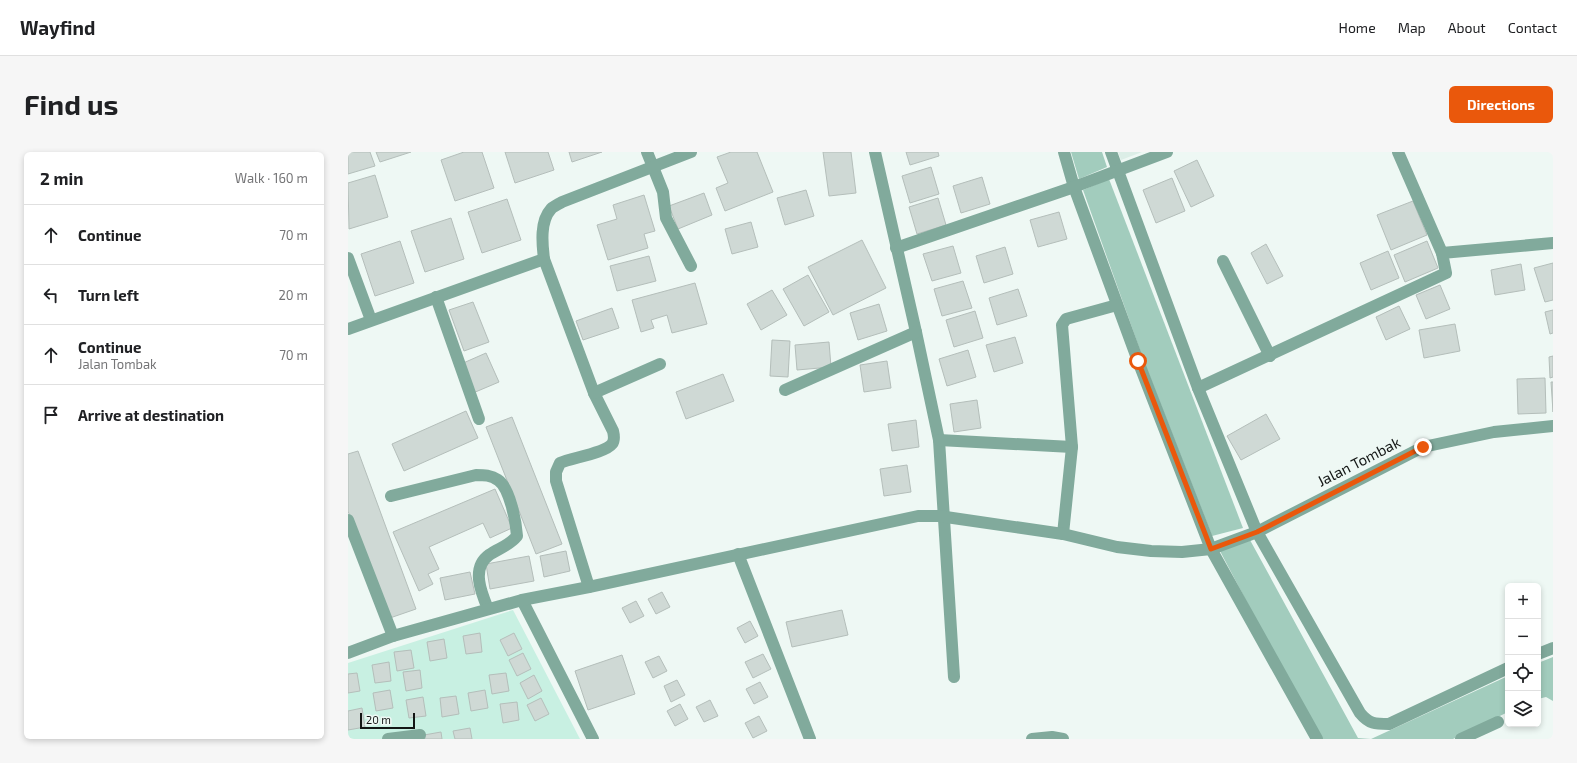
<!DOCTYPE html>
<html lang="en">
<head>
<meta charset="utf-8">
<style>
	body { margin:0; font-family:"Exo 2",sans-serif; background:#f6f6f6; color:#202124 }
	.controls { position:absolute; right:12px; bottom:12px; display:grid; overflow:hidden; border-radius:6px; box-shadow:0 2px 6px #0003 }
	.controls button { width:36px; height:36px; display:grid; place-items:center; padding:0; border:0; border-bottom:1px solid #e0e0e0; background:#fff; color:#202124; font:20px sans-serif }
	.scale { position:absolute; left:12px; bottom:10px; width:55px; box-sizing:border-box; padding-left:4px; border:2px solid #131615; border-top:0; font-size:11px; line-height:14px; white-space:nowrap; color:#131615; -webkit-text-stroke:3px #eef8f4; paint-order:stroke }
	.stop { position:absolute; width:12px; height:12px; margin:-9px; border:3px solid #ea580c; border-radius:50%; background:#fff }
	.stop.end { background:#ea580c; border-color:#fff; box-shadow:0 1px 4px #0008 }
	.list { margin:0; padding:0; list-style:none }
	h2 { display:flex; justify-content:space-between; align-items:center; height:52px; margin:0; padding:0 16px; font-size:17px }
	h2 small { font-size:13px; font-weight:400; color:#757577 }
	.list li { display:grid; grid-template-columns:26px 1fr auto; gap:12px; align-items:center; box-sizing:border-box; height:60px; padding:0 16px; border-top:1px solid #e0e0e0 }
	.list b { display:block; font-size:15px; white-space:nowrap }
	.list p { margin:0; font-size:13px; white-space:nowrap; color:#757577 }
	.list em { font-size:13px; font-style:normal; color:#757577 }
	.icon { flex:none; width:22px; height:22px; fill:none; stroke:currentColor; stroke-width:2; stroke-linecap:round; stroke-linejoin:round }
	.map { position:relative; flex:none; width:1205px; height:587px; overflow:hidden; border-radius:6px }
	header { display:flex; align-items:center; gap:24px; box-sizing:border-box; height:56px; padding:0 20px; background:#fff; border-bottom:1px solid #e0e0e0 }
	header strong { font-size:19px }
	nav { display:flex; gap:22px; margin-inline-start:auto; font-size:14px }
	.intro { display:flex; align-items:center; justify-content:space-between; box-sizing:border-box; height:96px; padding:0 24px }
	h1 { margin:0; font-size:28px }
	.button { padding:10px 18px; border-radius:6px; background:#ea580c; color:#fff; font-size:14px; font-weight:700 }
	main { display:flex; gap:24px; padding:0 24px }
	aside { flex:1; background:#fff; border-radius:6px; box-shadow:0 2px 6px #0003 }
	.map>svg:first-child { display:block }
	.built { fill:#dceee7 }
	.green { fill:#c8f0e2 }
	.water { fill:#a2ccbd }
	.building { fill:#cfd9d5; stroke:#b4beba }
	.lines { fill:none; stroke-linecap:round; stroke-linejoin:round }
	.minor { stroke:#81aa9c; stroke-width:12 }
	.route { stroke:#ea580c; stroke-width:5 }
	.labels { text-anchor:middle; stroke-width:3; stroke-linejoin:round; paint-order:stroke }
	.street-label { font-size:15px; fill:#131615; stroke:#eef8f4 }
</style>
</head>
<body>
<header>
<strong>Wayfind</strong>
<nav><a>Home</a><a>Map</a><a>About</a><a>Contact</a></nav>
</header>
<div class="intro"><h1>Find us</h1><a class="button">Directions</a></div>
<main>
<aside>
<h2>2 min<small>Walk · 160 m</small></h2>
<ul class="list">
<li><svg class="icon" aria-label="ahead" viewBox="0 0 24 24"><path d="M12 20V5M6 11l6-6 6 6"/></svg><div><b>Continue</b></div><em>70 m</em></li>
<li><svg class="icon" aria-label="left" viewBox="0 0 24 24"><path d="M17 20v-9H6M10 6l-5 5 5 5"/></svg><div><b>Turn left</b></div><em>20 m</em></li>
<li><svg class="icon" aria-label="ahead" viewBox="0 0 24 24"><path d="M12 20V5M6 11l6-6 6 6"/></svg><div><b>Continue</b><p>Jalan Tombak</p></div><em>70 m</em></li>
<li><svg class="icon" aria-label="arrive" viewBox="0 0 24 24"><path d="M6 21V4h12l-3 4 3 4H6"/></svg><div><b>Arrive at destination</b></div></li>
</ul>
</aside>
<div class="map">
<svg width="1205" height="587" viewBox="0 0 1205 587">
	<rect width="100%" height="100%" fill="#eef8f4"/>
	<!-- built -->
	<polygon class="built" points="770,0 794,0 773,8"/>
	<!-- green -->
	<polygon class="green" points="165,458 232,587 0,587 0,511"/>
	<!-- water -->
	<g class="water">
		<polygon points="723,0 754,0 759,15 731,27"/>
		<polygon points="761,27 895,376 864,384 797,212 735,38"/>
		<polygon points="902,388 1010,586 1023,587 1160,524 1160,560 1105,587 971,587 872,399"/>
		<polygon points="1205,505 1205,549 1198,545 1190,547 1190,511"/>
	</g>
	<!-- building -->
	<g class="building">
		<polygon points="0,0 22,0 27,14 0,22"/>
		<polygon points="28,0 63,0 32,10"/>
		<polygon points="116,0 134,0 146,36 107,49 93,8"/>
		<polygon points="157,0 200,0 206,18 167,31"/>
		<polygon points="221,0 254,0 224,10"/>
		<polygon points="383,0 409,0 425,40 377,59 368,36 380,31 369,5"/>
		<polygon points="475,0 503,0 508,41 481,44"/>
		<polygon points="558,0 590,0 591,4 562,13"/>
		<polygon points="849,8 866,44 843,55 826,19"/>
		<polygon points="583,15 591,42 562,51 554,24"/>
		<polygon points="27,23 40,65 1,77 0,31"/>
		<polygon points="634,25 642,52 613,61 605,34"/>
		<polygon points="824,26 837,59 808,71 795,38"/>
		<polygon points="458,38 466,64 437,73 429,46"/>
		<polygon points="356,41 364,63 330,77 321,54"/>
		<polygon points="296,43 307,79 296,82 300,96 260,108 249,73 269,67 265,53"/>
		<polygon points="590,46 598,73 569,82 561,55"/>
		<polygon points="159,47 173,88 134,101 120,60"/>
		<polygon points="1065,49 1079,83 1043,98 1029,63"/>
		<polygon points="711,60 719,87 690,95 682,68"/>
		<polygon points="103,66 116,107 77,120 63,79"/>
		<polygon points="403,70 410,95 384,102 377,77"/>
		<polygon points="514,88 538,136 485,163 460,115"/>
		<polygon points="52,89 66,131 27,144 13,102"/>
		<polygon points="1079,89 1090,116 1057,130 1046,103"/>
		<polygon points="918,92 935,124 919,132 903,101"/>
		<polygon points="605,94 613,121 584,129 575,102"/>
		<polygon points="657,95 665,122 636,131 628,104"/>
		<polygon points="1040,99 1051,126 1023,138 1012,111"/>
		<polygon points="301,104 308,129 269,139 262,114"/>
		<polygon points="1205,111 1205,148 1197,150 1186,116"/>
		<polygon points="1173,112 1177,138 1147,143 1143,118"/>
		<polygon points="460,123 481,160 456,174 435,137"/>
		<polygon points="615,129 624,156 594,164 586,137"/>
		<polygon points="347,131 359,172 324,181 319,163 303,168 306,176 293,180 284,148"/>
		<polygon points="1092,133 1102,157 1078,167 1068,143"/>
		<polygon points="670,137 679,164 649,173 641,146"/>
		<polygon points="424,138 439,163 413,178 399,152"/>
		<polygon points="125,150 141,190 116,199 101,158"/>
		<polygon points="531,152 539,179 510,188 502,161"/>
		<polygon points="1051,154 1062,177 1038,188 1028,165"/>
		<polygon points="264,156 271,176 235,188 228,169"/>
		<polygon points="1205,158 1205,181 1202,182 1197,160"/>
		<polygon points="627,159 635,186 606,195 598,168"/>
		<polygon points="1107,172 1112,199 1076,206 1071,178"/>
		<polygon points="667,185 675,211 646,220 638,193"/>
		<polygon points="424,188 442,189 440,225 422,224"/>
		<polygon points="481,190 483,215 449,218 447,193"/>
		<polygon points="620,198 628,225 599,234 591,207"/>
		<polygon points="138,201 151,230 125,241 113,212"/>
		<polygon points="1205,204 1205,225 1202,226 1201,205"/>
		<polygon points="539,209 543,236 516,240 512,213"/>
		<polygon points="375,222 386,249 338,267 328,240"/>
		<polygon points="1197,226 1198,261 1170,262 1169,227"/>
		<polygon points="1203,230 1205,230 1205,260"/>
		<polygon points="629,248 633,276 606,280 602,252"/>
		<polygon points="118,259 130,286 56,319 44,292"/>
		<polygon points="918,262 932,287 893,308 879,284"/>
		<polygon points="164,265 214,392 188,402 138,275"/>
		<polygon points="568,268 571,295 544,299 540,272"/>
		<polygon points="10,299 68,457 39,467 0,359 0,302"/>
		<polygon points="559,313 563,340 536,344 532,317"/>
		<polygon points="147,337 164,376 142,386 135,371 81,395 91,417 80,422 85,432 71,439 45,380"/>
		<polygon points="218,399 222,419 196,425 192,404"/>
		<polygon points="181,404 186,429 142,437 138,412"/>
		<polygon points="122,420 127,442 97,448 92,426"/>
		<polygon points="314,440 322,455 308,462 300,447"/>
		<polygon points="288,449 296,464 282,471 274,456"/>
		<polygon points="494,458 500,483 444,495 438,470"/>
		<polygon points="402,469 410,484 397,491 389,476"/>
		<polygon points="132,481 134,500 118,502 115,484"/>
		<polygon points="166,481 174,497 160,504 152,488"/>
		<polygon points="96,487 99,506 82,509 79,490"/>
		<polygon points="63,498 66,516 49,519 46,500"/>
		<polygon points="175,501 183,517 169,524 161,508"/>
		<polygon points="415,502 423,517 405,526 397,510"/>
		<polygon points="274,503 287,542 240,558 227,519"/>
		<polygon points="311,504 319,519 305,526 297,510"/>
		<polygon points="41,510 43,529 27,531 24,513"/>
		<polygon points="72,518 74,536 58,539 55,520"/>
		<polygon points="9,521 12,539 0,541 0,522"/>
		<polygon points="158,521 161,539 144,542 141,523"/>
		<polygon points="186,523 194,539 180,547 172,531"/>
		<polygon points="329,528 337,543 323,550 316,534"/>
		<polygon points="412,530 420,545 406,552 398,537"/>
		<polygon points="42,538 45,556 28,559 25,541"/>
		<polygon points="137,538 140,556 123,559 120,541"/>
		<polygon points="108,544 111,562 94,565 92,546"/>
		<polygon points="75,545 78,564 61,566 58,548"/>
		<polygon points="193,546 201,562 187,569 179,553"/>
		<polygon points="362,548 370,564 356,570 348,555"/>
		<polygon points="169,550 171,568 155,571 152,552"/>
		<polygon points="332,552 340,567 327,574 319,559"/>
		<polygon points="14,556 17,575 0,578 0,559"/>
		<polygon points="411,564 419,579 405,586 397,571"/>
		<polygon points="122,576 124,587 107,587 105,579"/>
		<polygon points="93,580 94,587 77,587 76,583"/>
	</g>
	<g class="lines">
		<!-- minor -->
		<g class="minor">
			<polyline points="299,0 315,40 318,66 343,114"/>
			<polyline points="527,0 568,180 591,288 606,525"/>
			<polyline points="716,0 726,35 790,209 863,397 969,587"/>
			<path d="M763,0L850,236L909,380L1012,561C1021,572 1027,572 1041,572L1160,516"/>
			<polyline points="1050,0 1094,101"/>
			<polyline points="548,96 726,35 819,0"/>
			<polyline points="0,106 23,168"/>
			<path d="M196,107L246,241L265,279C266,283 267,288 264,292C257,301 223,306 212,311L208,320V329L241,435"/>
			<polyline points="875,109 922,204"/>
			<polyline points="88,145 131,267"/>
			<path d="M0,177L196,107C194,91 192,69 203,57C206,54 211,52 214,50L343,0"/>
			<polyline points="850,236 1098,121 1094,101 1205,91"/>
			<polyline points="437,238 568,180"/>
			<polyline points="246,241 312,212"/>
			<polyline points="591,288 724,295"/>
			<path d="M43,344L128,323C136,323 143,323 150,328C162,336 168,370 169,384C161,394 151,396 141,403C123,416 133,440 140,457"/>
			<polyline points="0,368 45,484"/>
			<polyline points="715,382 724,295 714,173 718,167 769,153"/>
			<polyline points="390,402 462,587"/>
			<polyline points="174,448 245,587"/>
			<polyline points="0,501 45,484 174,448 241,435 570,364 591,364 715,382 769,395 803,399 834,400 863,397 909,380 1075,295 1146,280 1205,274"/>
			<polyline points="1190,502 1205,496"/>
			<polyline points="40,587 72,583"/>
			<polyline points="684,587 704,585 715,587"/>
			<polyline points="1113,587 1150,570"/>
		</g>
	</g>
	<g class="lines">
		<!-- route -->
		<polyline class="route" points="790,209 863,397 909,380 1075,295"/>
	</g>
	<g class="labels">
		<!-- street labels -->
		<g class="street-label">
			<text transform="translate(1011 310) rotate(-27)" y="5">Jalan Tombak</text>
		</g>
	</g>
</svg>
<div class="controls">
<button>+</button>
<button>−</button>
<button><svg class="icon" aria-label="locate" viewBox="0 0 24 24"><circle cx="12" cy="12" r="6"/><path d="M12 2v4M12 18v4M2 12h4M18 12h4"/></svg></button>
<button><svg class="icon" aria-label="layers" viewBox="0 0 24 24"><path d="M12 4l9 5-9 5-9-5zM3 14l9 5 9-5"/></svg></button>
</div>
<div class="scale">20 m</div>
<div class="stop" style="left:790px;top:209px"></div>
<div class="stop end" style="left:1075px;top:295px"></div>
</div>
</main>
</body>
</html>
